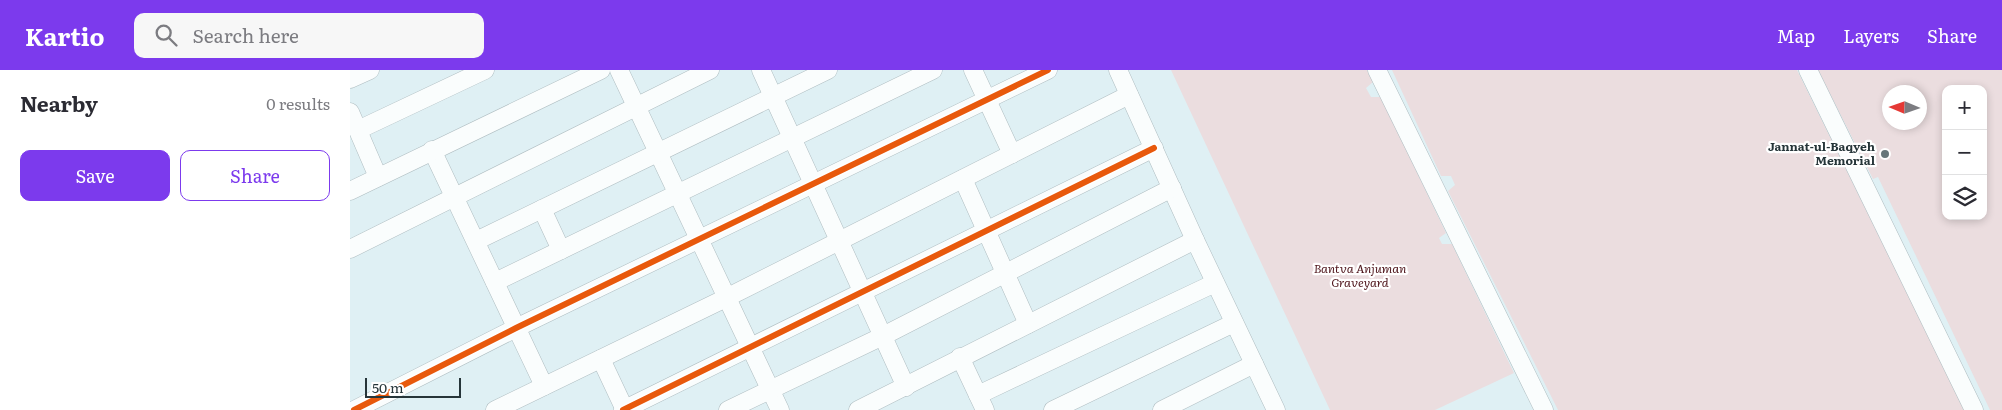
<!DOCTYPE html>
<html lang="en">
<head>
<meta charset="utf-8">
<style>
	body { margin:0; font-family:Literata,serif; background:#f7f7f7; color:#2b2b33 }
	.controls { position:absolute; right:15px; top:15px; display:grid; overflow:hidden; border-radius:10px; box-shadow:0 2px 8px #0003 }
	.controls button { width:45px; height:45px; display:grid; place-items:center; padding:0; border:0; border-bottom:1px solid #e1e1e2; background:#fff; color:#2b2b33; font:25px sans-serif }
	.compass { position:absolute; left:1532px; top:15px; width:45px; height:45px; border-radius:50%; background:#fff; box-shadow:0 2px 8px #0003; rotate:272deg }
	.scale { position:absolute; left:15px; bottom:12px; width:96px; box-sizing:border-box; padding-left:5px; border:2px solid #263539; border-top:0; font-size:14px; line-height:18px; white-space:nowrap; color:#263539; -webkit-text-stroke:4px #fff; paint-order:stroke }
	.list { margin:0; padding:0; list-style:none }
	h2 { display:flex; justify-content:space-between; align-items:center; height:65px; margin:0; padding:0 20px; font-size:21px }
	h2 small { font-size:16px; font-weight:400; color:#7c7c81 }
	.actions { display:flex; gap:10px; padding:15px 20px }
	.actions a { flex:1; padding:11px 0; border:1px solid #7c3aed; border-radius:10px; text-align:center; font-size:18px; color:#7c3aed }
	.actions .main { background:#7c3aed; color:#fff }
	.icon { flex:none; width:28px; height:28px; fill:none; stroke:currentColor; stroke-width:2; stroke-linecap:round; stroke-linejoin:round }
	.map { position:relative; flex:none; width:1652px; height:340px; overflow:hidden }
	header { display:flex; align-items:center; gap:30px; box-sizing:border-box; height:70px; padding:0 25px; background:#7c3aed; color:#fff }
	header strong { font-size:24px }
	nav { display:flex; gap:28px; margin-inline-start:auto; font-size:18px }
	.search { width:350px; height:45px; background:#f7f7f7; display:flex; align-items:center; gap:12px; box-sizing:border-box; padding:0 18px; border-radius:10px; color:#7c7c81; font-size:19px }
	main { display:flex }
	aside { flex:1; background:#fff }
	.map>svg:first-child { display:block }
	.green { fill:#ebdddf; fill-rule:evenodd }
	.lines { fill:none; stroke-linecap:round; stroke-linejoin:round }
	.minor-casing { stroke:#afbdc1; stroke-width:19 }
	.minor { stroke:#fafdfd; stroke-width:18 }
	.cycleway-casing { stroke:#fff; stroke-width:9 }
	.cycleway { stroke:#e8590c; stroke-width:6 }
	.poi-dot { fill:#67767a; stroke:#fff; stroke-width:2 }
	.labels { text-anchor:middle; stroke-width:4.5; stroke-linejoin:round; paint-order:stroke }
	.poi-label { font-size:12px; font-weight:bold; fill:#263539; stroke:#fff; text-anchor:end }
	.park-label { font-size:12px; font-style:italic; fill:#50171d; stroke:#fff }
</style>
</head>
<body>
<header>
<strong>Kartio</strong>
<div class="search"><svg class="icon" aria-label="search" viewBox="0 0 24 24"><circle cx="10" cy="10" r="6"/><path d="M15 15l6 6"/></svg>Search here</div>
<nav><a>Map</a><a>Layers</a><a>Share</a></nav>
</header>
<main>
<aside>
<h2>Nearby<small>0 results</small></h2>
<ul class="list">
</ul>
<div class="actions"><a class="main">Save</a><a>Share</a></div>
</aside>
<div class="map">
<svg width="1652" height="340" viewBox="0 0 1652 340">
	<rect width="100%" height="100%" fill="#dff0f4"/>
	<!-- green -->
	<g class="green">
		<polygon points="821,0 1017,0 1023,12 1016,18 1021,27 1031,27 1096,163 1089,168 1092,174 1102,174 1164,303 1085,340 980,340"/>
		<polygon points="1042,0 1447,0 1615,340 1208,340 1098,121 1105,115 1101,106 1091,106"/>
		<path d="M1468,0H1652V340H1640L1528,107L1523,109ZM1596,19H1633V146H1596ZM1540,22H1570V52H1540Z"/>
	</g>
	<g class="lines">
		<!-- minor casing -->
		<g class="minor-casing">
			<g id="minor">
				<polyline points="269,0 430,340"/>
				<polyline points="411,0 556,317"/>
				<polyline points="623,0 662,84"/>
				<polyline points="768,0 845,170 926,340"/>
				<polyline points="1027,0 1194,340"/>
				<polyline points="1458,0 1624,340"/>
				<polyline points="0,9 20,0"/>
				<polyline points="0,42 28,107"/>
				<polyline points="8,60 135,0"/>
				<polyline points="82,80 194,316"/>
				<polyline points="613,109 678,254"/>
				<polyline points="0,121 251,0"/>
				<polyline points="192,139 211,180"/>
				<polyline points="126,171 478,0"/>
				<polyline points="0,179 360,0"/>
				<polyline points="145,212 583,0"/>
				<polyline points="610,287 635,340"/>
				<polyline points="251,289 275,340"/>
				<polyline points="628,325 865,213"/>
				<polyline points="4,340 166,258 698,0"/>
				<polyline points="145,340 376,228 779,25"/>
				<polyline points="273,340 804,78"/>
				<polyline points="378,340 533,266 822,118"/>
				<polyline points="508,340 845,170"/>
				<polyline points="703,340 884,253"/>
				<polyline points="812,340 904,294"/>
			</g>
		</g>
		<!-- minor -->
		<use href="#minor" class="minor"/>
		<!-- cycleway casing -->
		<g class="cycleway-casing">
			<g id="cycleway">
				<polyline points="4,340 166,258 698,0"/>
				<polyline points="273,340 804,78"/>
			</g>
		</g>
		<!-- cycleway -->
		<use href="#cycleway" class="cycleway"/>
	</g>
	<!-- markers -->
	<circle class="poi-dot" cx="1535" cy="84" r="5"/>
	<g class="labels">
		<!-- poi labels -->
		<g class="poi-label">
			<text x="1525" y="81">Jannat-ul-Baqyeh<tspan x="1525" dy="14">Memorial</tspan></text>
		</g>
		<!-- park labels -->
		<g class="park-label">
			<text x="1010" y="203">Bantva Anjuman<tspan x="1010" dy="14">Graveyard</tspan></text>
		</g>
	</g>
</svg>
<div class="controls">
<button>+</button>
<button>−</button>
<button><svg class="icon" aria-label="layers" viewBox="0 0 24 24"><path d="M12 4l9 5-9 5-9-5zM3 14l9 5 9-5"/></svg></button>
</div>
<svg class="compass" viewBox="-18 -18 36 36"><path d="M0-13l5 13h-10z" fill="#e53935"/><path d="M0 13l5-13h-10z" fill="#7c7c81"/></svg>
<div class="scale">50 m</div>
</div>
</main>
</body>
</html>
